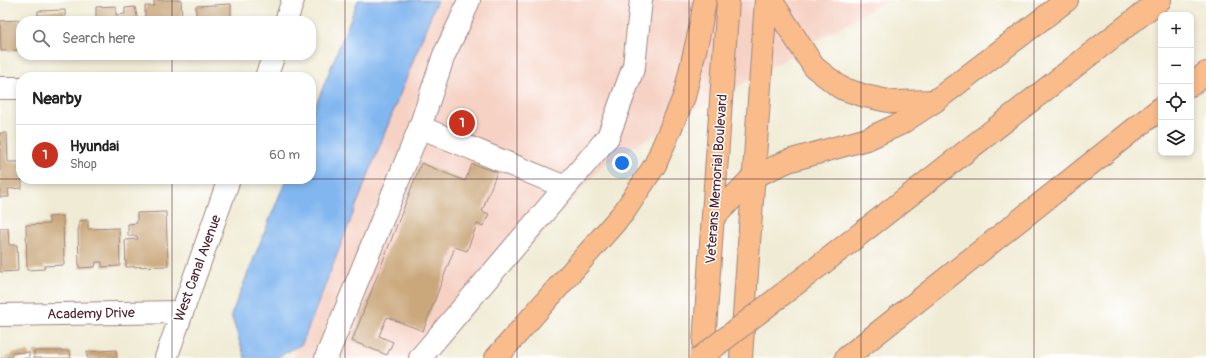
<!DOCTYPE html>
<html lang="en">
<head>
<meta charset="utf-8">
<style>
	body { margin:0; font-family:Pangolin,sans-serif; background:#f2f2f2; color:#222 }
	.controls { position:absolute; right:12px; top:12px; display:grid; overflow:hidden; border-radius:8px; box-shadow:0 2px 6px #0003 }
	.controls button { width:36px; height:36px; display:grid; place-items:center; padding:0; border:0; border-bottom:1px solid #e0e0e0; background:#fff; color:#222; font:20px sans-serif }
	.you { position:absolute; left:622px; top:163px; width:14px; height:14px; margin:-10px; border:3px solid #fff; border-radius:50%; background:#1a73e8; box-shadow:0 0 0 6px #1a73e833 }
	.badge { display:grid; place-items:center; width:26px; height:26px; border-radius:50%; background:#c8321e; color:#fff; font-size:13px; font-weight:700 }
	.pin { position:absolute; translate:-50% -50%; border:2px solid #fff; box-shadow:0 1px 4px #0006 }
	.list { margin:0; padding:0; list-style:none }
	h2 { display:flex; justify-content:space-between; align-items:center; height:52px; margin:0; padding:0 16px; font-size:17px }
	h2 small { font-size:13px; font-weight:400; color:#767676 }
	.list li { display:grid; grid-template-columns:26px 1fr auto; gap:12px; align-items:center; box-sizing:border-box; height:60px; padding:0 16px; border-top:1px solid #e0e0e0 }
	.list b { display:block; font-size:15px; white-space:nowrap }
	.list p { margin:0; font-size:13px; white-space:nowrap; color:#767676 }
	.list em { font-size:13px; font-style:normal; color:#767676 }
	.icon { flex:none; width:22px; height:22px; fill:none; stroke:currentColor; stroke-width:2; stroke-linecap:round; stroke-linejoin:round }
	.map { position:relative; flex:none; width:1206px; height:358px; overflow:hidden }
	.search { position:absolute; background:#fff; box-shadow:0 2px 6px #0003; left:16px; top:16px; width:300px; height:44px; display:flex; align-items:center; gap:10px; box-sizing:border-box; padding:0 14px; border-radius:16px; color:#767676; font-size:15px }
	.panel { position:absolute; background:#fff; box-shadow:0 2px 6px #0003; left:16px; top:72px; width:300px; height:112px; border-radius:16px }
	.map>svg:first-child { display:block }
	.built { fill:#f6d2c4 }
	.water { fill:#81b6ef; stroke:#666a8d }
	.building { fill:#caa87b }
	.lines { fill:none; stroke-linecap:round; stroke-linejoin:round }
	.minor-casing { stroke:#9d8580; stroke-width:24 }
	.major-casing { stroke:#9d8580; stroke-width:24 }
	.highway-casing { stroke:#9d8580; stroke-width:24 }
	.minor { stroke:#fff; stroke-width:22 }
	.major { stroke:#f9bc8a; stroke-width:22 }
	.highway { stroke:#f9bc8a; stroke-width:22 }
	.highway-bridge-casing { stroke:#9d8580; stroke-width:24; stroke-linecap:butt }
	.highway-bridge { stroke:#f9bc8a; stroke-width:22 }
	.grid { fill:none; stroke:#4a1f2b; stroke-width:1; stroke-opacity:0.55 }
	.labels { text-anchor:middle; stroke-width:3; stroke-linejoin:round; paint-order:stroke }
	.street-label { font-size:14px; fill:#4a1f2b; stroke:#fff }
</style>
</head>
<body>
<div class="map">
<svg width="1206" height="358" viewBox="0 0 1206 358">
	<rect width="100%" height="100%" fill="#fff"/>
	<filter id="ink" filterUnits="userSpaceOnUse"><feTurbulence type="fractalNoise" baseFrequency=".025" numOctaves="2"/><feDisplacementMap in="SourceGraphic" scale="8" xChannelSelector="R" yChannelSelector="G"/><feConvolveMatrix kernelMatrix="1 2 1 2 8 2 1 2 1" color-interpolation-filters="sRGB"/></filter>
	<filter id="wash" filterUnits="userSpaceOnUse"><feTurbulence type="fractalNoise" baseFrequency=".012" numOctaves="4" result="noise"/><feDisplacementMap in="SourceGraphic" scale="16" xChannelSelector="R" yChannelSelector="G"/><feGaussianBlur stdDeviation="0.9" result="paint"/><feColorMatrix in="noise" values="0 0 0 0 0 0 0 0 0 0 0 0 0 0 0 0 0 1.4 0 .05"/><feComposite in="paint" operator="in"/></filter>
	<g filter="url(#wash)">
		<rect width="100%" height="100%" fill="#f0ebd4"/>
		<!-- built -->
		<polygon class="built" points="429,0 887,0 603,165 431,358 293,358"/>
		<!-- water -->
		<polygon class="water" points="358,0 437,0 302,344 276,358 245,358 231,315 286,179 311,179 311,117"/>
		<g id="blocks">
			<!-- building -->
			<g class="building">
				<polygon points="154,0 181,0 182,21 145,21 145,6 154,6"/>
				<polygon points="231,4 231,21 196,21 196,6"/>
				<polygon points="116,6 116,15 125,14 125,8 135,7 138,21 96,21 96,7"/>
				<polygon points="65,10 65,21 38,21 38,11"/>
				<polygon points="19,20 21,50 1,51 0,21"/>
				<polygon points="0,133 7,133 8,162 21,162 22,188 8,189 9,197 0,197"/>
				<polygon points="421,163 465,181 472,164 497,172 482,211 489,214 483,226 477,224 467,251 455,247 423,331 387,317 379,336 393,342 387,355 352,341"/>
				<polygon points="166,212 168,266 126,267 125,240 138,239 137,236 128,236 128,224 137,223 137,213"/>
				<polygon points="63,216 64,265 44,266 44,269 27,270 26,225 49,224 49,217"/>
				<polygon points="88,220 88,229 119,228 120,266 102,267 102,262 96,262 95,267 79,268 78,229 79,229 79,221"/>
				<polygon points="0,228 8,228 9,245 17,245 18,271 0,272"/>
				<polygon points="116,350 117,358 87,358 87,352"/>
				<polygon points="34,351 70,351 71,358 34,358"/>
				<polygon points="29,352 29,358 1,358 12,356 12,353"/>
			</g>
		</g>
	</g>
	<g filter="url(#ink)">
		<use href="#blocks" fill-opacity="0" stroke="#9d8580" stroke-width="1"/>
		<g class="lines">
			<!-- minor casing -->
			<g class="minor-casing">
				<g id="minor">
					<polyline points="469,0 460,22 444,55 420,127 565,187"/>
					<polyline points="286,21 293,0"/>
					<polyline points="266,77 274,55"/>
					<polyline points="0,88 21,88"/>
					<polyline points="0,315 181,312"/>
					<polyline points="166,358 229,179"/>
					<polyline points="326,358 420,127"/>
					<polyline points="420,358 608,137 634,66 641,0"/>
				</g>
			</g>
			<!-- major casing -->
			<g class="major-casing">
				<g id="major">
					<polyline points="703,358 728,0"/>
					<polyline points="741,358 766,0"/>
				</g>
			</g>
			<!-- highway casing -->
			<g class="highway-casing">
				<g id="highway">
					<polyline points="771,0 814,67 841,88 865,96 893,102 935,101"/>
					<polyline points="1191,85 1206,73"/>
					<polyline points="714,217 753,177 788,161 867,139 900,124 935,101 1067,0"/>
					<polyline points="823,263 1160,0"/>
					<polyline points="496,358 624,212 655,165 684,97 700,29 705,0"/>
					<polyline points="846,358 1161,108"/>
				</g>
			</g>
			<!-- minor -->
			<use href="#minor" class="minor"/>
			<!-- major -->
			<use href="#major" class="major"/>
			<!-- highway -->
			<use href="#highway" class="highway"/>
			<!-- highway-bridge casing -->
			<g class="highway-bridge-casing">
				<polyline id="highway-bridge" points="700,358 823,263"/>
			</g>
			<!-- highway-bridge -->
			<use href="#highway-bridge" class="highway-bridge"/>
		</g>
	</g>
	<!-- grid -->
	<path class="grid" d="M172,0V21M345,0V358M517,0V358M689,0V358M861,0V358M1034,0V358M172,55V77M0,179H21M21,179H311M172,179V358M311,179H1206"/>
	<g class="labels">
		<!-- street labels -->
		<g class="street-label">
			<text transform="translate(716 179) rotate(-86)" y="5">Veterans Memorial Boulevard</text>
			<text transform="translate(197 268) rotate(-70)" y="5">West Canal Avenue</text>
			<text transform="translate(91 313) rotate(-1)" y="5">Academy Drive</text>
		</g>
	</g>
</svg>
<div class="controls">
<button>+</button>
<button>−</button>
<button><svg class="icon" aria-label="locate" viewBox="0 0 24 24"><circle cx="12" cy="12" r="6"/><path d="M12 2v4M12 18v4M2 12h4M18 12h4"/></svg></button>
<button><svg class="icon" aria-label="layers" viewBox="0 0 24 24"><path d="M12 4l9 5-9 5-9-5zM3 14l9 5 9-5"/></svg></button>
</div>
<div class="you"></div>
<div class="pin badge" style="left:462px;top:123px">1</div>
<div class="search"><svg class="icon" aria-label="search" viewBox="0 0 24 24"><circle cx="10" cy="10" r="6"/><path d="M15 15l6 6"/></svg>Search here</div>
<section class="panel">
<h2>Nearby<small></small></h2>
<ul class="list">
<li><span class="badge">1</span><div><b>Hyundai</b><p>Shop</p></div><em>60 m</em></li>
</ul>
</section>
</div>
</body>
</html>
